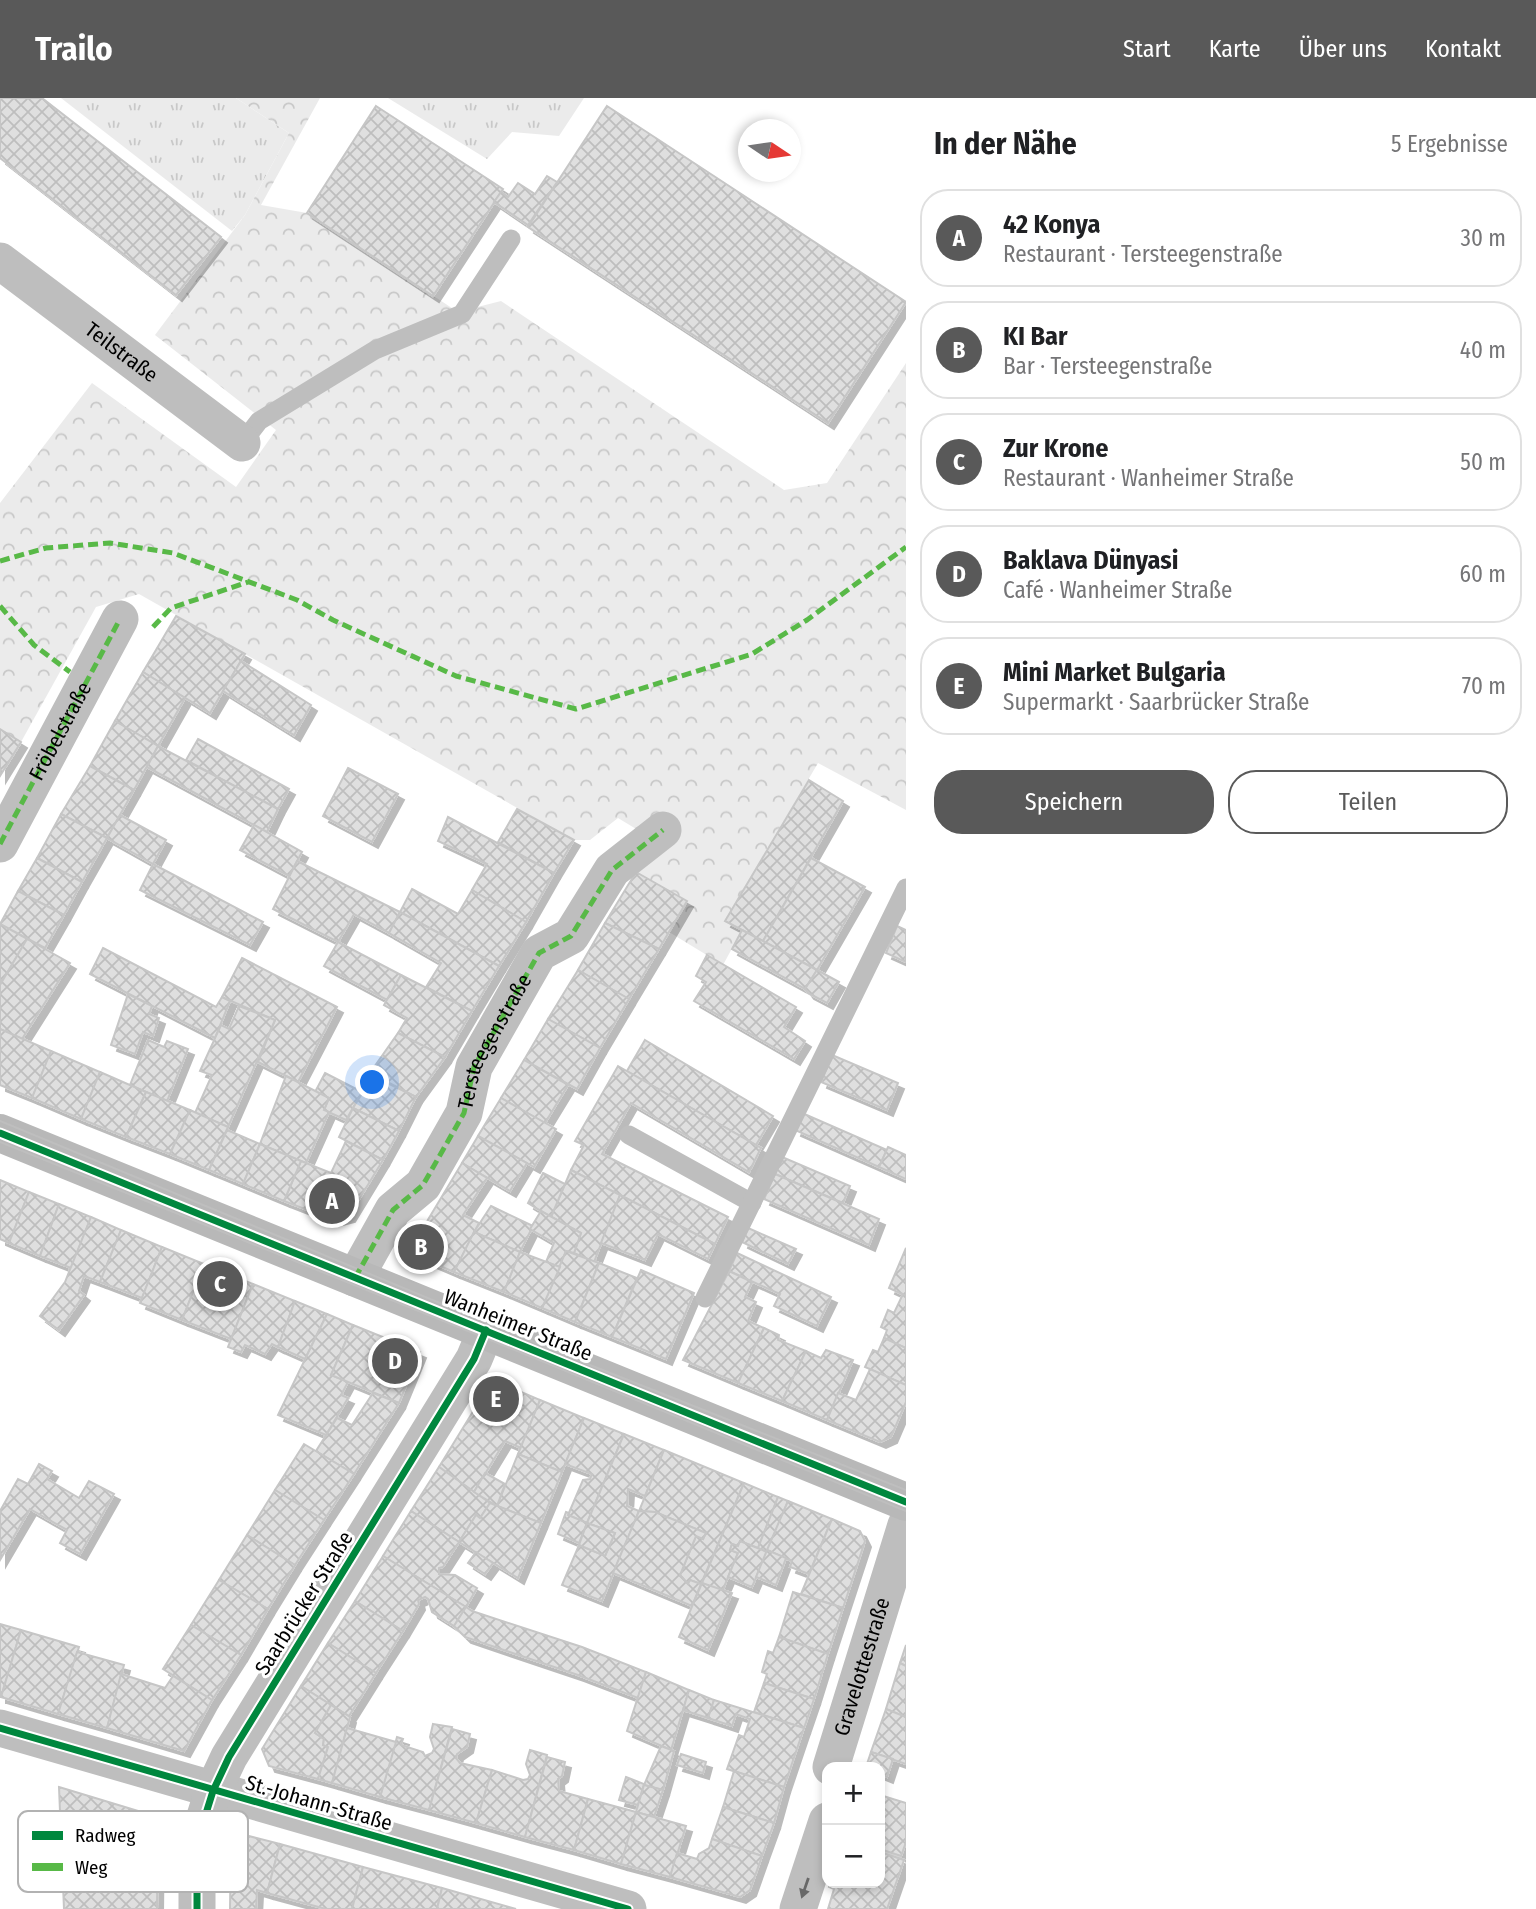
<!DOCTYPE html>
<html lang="de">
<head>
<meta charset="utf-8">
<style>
	body { margin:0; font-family:"Fira Sans Condensed",sans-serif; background:#f6f6f6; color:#202124 }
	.controls { position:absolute; right:21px; bottom:21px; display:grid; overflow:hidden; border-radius:14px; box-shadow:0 4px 10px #0003 }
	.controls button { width:63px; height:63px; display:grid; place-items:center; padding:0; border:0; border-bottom:2px solid #e0e0e0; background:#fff; color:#202124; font:35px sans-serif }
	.compass { position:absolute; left:738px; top:21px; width:63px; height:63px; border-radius:50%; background:#fff; box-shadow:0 4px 10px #0003; rotate:103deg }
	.you { position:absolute; left:373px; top:985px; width:24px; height:24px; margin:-18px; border:5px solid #fff; border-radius:50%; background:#1a73e8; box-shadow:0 0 0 10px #1a73e833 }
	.badge { display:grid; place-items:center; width:46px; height:46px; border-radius:50%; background:#595959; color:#fff; font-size:23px; font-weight:700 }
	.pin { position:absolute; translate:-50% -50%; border:4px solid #fff; box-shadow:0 2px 7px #0006 }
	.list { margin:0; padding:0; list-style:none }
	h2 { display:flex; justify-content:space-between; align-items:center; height:91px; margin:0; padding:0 28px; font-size:30px }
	h2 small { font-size:23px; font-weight:400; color:#757577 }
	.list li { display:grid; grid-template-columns:46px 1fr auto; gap:21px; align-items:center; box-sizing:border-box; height:98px; margin:0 14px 14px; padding:0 14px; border:2px solid #e0e0e0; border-radius:28px }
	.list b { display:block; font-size:26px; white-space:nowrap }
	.list p { margin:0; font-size:23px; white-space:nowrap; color:#757577 }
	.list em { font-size:23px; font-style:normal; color:#757577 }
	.actions { display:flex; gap:14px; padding:21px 28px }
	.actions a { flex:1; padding:16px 0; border:2px solid #595959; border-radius:28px; text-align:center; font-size:24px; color:#595959 }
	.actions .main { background:#595959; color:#fff }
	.map { position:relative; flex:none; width:906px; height:1811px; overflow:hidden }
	header { display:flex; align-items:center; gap:42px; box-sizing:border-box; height:98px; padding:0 35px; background:#595959; color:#fff }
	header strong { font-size:33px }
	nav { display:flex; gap:38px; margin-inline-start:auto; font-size:24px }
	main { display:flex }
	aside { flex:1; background:#fff }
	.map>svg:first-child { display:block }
	.grass { fill:url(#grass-tufts) }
	.park { fill:url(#park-crowns) }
	.building { fill:url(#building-cross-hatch); stroke:#c6c6c6; stroke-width:2; filter:url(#shadow) }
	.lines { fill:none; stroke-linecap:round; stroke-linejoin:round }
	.lane { stroke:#bebebe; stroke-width:19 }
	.street { stroke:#bebebe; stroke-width:37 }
	.secondary { stroke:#b8b8b8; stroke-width:38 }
	.tram { stroke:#bebebe; stroke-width:2 }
	.quiet { stroke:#58b947; stroke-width:5; stroke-dasharray:10 5; stroke-linecap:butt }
	.cycleway-casing { stroke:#fff; stroke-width:11 }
	.cycleway { stroke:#00873e; stroke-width:7 }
	.oneway { fill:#686868 }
	.labels { text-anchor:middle; stroke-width:6; stroke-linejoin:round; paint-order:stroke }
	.street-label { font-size:21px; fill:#000; stroke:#fff }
	.key { fill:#fff; stroke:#b2b2b2; stroke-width:2 }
	.key-label { font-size:19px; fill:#000 }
</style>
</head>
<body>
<header>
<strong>Trailo</strong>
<nav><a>Start</a><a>Karte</a><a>Über uns</a><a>Kontakt</a></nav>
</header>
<main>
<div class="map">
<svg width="906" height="1811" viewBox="0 0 906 1811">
	<defs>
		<pattern id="grass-tufts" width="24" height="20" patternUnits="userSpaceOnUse" patternTransform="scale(1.75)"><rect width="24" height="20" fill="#ebebeb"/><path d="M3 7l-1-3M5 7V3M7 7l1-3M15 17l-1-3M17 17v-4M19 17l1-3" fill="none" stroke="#c8c8c8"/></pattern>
		<pattern id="park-crowns" width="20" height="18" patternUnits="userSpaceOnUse" patternTransform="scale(1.75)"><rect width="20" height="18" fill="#ebebeb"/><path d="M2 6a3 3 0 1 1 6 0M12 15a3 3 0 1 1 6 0" fill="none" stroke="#c8c8c8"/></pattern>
		<pattern id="building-cross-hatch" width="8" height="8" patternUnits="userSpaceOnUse" patternTransform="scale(1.75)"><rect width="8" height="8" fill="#dfdfdf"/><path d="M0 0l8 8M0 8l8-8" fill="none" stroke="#bebebe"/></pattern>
		<filter id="shadow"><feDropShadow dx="6" dy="6" stdDeviation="0" flood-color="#0004"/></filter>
	</defs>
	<rect width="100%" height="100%" fill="#fff"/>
	<!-- grass -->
	<g class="grass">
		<polygon points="61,0 236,0 289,35 245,117 232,133"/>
		<polygon points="388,0 584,0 559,38 512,34 487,61"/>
	</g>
	<!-- park -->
	<polygon class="park" points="236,0 320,0 261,107 307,115 458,214 501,203 784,392 827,385 906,265 906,712 818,665 725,823 742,832 723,867 669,834 686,803 636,774 651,740 618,720 590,742 574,742 139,496 96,509 21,644 0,631 0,405 92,285 236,389 276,332 155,237 245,117 289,35"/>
	<!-- building -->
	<g class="building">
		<polygon points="0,0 42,0 221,139 176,197 0,60"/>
		<polygon points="376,8 503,91 433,198 307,115"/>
		<polygon points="607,8 906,204 828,325 528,129"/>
		<polygon points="547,78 557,84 528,127 494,104 501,94 508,99 518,85 535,96"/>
		<polygon points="176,518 245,556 210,615 143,574"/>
		<polygon points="241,563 311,607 294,637 223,593"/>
		<polygon points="143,574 185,600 158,648 115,623"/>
		<polygon points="115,623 158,648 134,692 90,668"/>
		<polygon points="0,631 21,644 0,678"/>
		<polygon points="198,641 289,691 278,711 186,662"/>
		<polygon points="158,648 278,711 267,734 147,669"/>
		<polygon points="90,668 134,692 107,740 61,716"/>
		<polygon points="348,670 398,696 372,744 323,718"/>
		<polygon points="809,682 843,703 763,843 725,823"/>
		<polygon points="517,711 574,742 554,775 498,744"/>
		<polygon points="61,716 107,740 82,784 37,760"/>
		<polygon points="120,717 166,742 153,766 107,740"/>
		<polygon points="448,719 554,775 526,824 472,792 487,766 438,743"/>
		<polygon points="254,727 302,754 289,778 240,752"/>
		<polygon points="37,760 82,784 64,817 18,793"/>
		<polygon points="811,760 865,789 817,872 763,843"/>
		<polygon points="297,763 400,814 389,835 354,816 338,844 273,811"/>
		<polygon points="153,766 263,824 250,847 140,792"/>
		<polygon points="636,774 687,803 659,851 605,825"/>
		<polygon points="412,791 458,816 472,792 526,824 499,868 400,814"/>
		<polygon points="18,793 64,817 45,850 0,826"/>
		<polygon points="400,814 499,868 472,913 426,889 441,865 389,835"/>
		<polygon points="605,825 659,851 629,901 578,872"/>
		<polygon points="0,826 27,841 0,887"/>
		<polygon points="897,828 906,832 906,864 886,855"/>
		<polygon points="742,832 817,872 805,891 732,851"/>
		<polygon points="27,841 70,865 22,941 0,931 0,887"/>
		<polygon points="338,844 401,877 387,902 324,868"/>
		<polygon points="103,850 216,909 222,899 230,903 215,940 90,876"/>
		<polygon points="707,857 796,909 784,929 805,943 794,961 694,903 706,884 696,878"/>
		<polygon points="242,860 337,909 298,984 258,964 275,922 222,899"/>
		<polygon points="578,872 629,901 600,950 548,921"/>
		<polygon points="817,872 839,884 827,905 808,895 805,891"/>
		<polygon points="401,877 472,913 445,959 398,935 407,920 384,907"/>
		<polygon points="128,896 152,908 149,916 159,920 153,938 143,934 135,956 111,947"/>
		<polygon points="239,908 275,922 228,1029 195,1015 212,977 200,973 221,927 229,931"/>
		<polygon points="548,921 600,950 577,991 524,962"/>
		<polygon points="0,931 51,953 32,1000 0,987"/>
		<polygon points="398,935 445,959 416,999 370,975"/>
		<polygon points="148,942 164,949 167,943 188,951 167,1003 130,987"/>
		<polygon points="645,942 773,1018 756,1047 627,973"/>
		<polygon points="51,953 100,974 81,1021 32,1000"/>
		<polygon points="832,957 898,985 887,1012 821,984"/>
		<polygon points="524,962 568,987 545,1025 501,1000"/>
		<polygon points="618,968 761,1050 749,1074 631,1005 602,1056 728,1119 715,1146 571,1072 584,1047 575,1043"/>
		<polygon points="100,974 146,994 126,1039 81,1021"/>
		<polygon points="325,975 362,994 346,1022 324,1012 329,1000 315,994"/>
		<polygon points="286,978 329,1000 324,1012 329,1014 306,1065 260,1046"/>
		<polygon points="373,978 416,999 399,1033 353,1010"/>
		<polygon points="146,994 190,1012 170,1056 126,1039"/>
		<polygon points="501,1000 556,1031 534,1069 478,1038"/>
		<polygon points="353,1010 399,1033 383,1062 339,1039"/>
		<polygon points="190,1012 228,1029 209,1072 170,1056"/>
		<polygon points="802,1015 887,1052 879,1069 795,1032"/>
		<polygon points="227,1032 260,1046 243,1086 209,1072"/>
		<polygon points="478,1038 527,1065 510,1093 462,1065"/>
		<polygon points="346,1043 383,1062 349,1118 333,1122 284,1103 301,1063 331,1075"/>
		<polygon points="260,1046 301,1063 284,1103 243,1086"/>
		<polygon points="888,1049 906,1057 906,1081 879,1069"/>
		<polygon points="782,1059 850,1088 843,1105 775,1076"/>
		<polygon points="462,1065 487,1080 463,1117 479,1125 454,1174 412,1156 411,1150"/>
		<polygon points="571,1072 620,1097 594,1164 574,1155 581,1135 551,1119"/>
		<polygon points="543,1075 565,1086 551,1119 528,1105"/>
		<polygon points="775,1076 879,1121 869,1147 764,1101"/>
		<polygon points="0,1082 29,1094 9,1145 0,1141"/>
		<polygon points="29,1094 59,1106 40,1158 9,1145"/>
		<polygon points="620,1097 715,1146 708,1161 658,1136 645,1162 601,1145"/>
		<polygon points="59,1106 91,1119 71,1170 40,1158"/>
		<polygon points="491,1108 533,1128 520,1154 474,1134"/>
		<polygon points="541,1113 581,1135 574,1155 566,1153 560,1169 546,1164 554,1145 530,1131"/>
		<polygon points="91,1119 121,1132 100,1184 84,1178 79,1193 84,1197 59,1232 40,1218 65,1184"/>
		<polygon points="748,1130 796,1151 788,1166 742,1144"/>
		<polygon points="121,1132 162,1149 142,1200 100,1184"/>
		<polygon points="474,1134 520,1154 504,1194 454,1174"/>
		<polygon points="162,1149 204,1166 182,1222 140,1205"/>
		<polygon points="906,1150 906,1198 889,1190"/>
		<polygon points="566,1153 599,1165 575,1224 542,1210"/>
		<polygon points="520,1154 560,1169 542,1210 504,1194"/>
		<polygon points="737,1155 831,1199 817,1228 774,1208 780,1196 729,1173"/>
		<polygon points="599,1165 637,1180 612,1239 575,1224"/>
		<polygon points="204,1166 253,1186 231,1241 182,1222"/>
		<polygon points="641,1172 694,1195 666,1261 612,1239"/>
		<polygon points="729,1173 752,1184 745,1199 756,1204 748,1223 764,1230 738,1285 683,1262"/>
		<polygon points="253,1186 295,1203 278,1249 272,1246 265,1256 245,1247 241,1254 228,1249"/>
		<polygon points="903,1196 906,1198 906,1250 884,1240 887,1232 881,1229 888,1212 894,1215"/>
		<polygon points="295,1203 327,1216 305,1261 278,1249"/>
		<polygon points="327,1216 353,1227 331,1277 348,1284 341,1297 348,1300 326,1337 278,1317"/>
		<polygon points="353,1227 420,1254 399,1305 331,1277"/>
		<polygon points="764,1230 779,1237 778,1242 806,1253 782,1303 738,1285"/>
		<polygon points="884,1240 906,1250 906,1287 865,1269 873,1252 878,1254"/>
		<polygon points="826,1252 853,1262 827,1322 782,1303 806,1253 821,1260"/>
		<polygon points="870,1271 906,1287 906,1304 891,1339 880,1344 827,1322 838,1295 856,1302"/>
		<polygon points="500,1285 540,1302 521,1350 505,1343 474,1394 439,1369 488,1289"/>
		<polygon points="373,1295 399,1305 354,1376 316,1353 337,1320 352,1327"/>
		<polygon points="540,1302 584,1320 562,1374 518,1356"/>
		<polygon points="584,1320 624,1336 587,1425 568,1417 583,1382 590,1381 592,1376 565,1366"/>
		<polygon points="624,1336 664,1352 645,1398 628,1391 627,1408 639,1413 602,1503 562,1487 579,1447 605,1458 615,1435 587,1425"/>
		<polygon points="304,1346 354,1376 324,1422 275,1392"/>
		<polygon points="664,1352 744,1385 701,1486 690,1482 688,1486 680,1477 696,1438 703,1441 706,1435 655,1414 639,1413"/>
		<polygon points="518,1356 562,1374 541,1425 497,1408"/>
		<polygon points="39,1366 52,1373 47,1381 79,1400 89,1383 114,1396 80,1456 60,1445 67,1432 30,1411 0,1462 0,1413 18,1381 28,1386"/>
		<polygon points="439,1369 490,1405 480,1420 476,1417 459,1444 411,1413"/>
		<polygon points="485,1375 505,1386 497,1408 474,1394"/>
		<polygon points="744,1385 778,1399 758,1450 740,1443 738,1448 732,1446 730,1452 738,1455 722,1494 702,1485"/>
		<polygon points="275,1392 324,1422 295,1467 247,1437"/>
		<polygon points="778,1399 788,1403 767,1454 758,1450"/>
		<polygon points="788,1403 832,1421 809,1476 790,1469 792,1463 767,1452"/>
		<polygon points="490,1405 541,1425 518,1480 459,1444 476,1417 480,1420"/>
		<polygon points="411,1413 459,1444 443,1469 439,1470 439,1476 455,1477 477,1490 466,1509 383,1458"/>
		<polygon points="639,1413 655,1414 706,1435 703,1441 696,1438 680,1477 688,1486 690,1482 701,1486 692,1508 613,1475"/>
		<polygon points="566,1414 569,1415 568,1417 587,1425 579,1445 558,1436"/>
		<polygon points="832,1421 860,1433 865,1443 843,1510 801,1496"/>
		<polygon points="587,1425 615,1435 605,1458 579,1447"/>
		<polygon points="247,1437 295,1467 268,1511 219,1482"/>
		<polygon points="740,1443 767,1454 752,1489 728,1479 738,1455 730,1452 732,1446 738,1448"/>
		<polygon points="767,1452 786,1460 776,1487 756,1479"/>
		<polygon points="476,1454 493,1465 485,1476 468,1465"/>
		<polygon points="383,1458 466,1509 454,1528 432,1514 428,1501 425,1499 418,1502 419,1506 403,1533 355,1503"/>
		<polygon points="219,1482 268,1511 241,1557 191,1527"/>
		<polygon points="702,1485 732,1495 708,1552 679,1539"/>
		<polygon points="793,1494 843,1510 828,1556 779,1539"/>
		<polygon points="355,1503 403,1533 376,1575 328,1545"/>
		<polygon points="466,1509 472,1513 582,1549 646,1574 638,1600 578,1577 465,1539 454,1528"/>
		<polygon points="0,1526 21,1532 1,1599 0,1599"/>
		<polygon points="191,1527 241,1557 212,1602 163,1571"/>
		<polygon points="21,1532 79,1549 58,1616 1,1599"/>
		<polygon points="779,1539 828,1556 814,1601 764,1585 767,1576 762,1574 768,1553 773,1555"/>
		<polygon points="328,1545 376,1575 349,1618 301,1588"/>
		<polygon points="906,1547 906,1568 900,1565"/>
		<polygon points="77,1554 124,1567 107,1630 58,1616"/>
		<polygon points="900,1565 906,1568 906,1619 886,1611"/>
		<polygon points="646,1574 689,1592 671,1652 627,1633"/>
		<polygon points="121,1576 165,1590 173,1578 212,1602 184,1653 107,1630"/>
		<polygon points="764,1585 814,1601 804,1630 754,1614"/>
		<polygon points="301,1588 331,1607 315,1635 324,1641 323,1647 328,1649 318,1681 269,1668 262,1651"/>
		<polygon points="689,1592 714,1602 708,1620 683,1612"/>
		<polygon points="714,1602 804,1630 784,1689 727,1671 739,1637 744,1639 750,1621 736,1616 732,1628 708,1620"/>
		<polygon points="331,1607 350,1619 332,1685 318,1681 328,1649 323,1647 324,1641 315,1635"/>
		<polygon points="886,1611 906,1619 906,1666 871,1654"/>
		<polygon points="433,1626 452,1629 429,1712 380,1699 397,1639 403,1641 401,1647 423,1654 425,1658 432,1655 434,1651 430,1639"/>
		<polygon points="347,1630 396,1644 380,1699 332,1685"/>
		<polygon points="452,1631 470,1636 467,1649 457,1656 456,1660 460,1665 492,1672 476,1725 429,1712"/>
		<polygon points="661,1648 674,1653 663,1692 644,1687"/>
		<polygon points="530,1652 547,1657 525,1739 476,1725 492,1672 523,1682 528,1681 530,1677 526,1666"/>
		<polygon points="871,1654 893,1661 887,1679 880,1676 880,1669 866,1669"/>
		<polygon points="681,1656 706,1664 703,1675 677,1667"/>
		<polygon points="547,1659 565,1664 562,1678 558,1681 559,1693 588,1701 574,1752 525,1739"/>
		<polygon points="734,1673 784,1689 774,1725 723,1709"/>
		<polygon points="626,1679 644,1686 638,1707 619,1702"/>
		<polygon points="644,1687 663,1692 654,1719 636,1714"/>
		<polygon points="59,1689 158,1719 157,1811 64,1811"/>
		<polygon points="880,1697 906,1705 906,1744 901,1758 880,1751"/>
		<polygon points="588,1701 636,1714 621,1766 574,1752"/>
		<polygon points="723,1709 774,1725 762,1758 712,1741"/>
		<polygon points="636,1714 686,1728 670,1779 621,1766"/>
		<polygon points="237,1735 280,1746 267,1795 257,1792 256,1811 230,1811 231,1744 232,1739"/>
		<polygon points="712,1741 762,1758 750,1792 740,1799 670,1779 677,1755 697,1761 699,1756 709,1750"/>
		<polygon points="280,1746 363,1769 352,1811 326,1811 267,1795"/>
		<polygon points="880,1754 904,1762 887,1811 828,1811 834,1791 829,1789 830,1785 880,1785"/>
		<polygon points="363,1769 442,1790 437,1811 352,1811"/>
		<polygon points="442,1790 516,1811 437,1811"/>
	</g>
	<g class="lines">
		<!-- lane -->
		<g class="lane">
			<polyline points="242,345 259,323 375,252 462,216 511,141"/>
			<polyline points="629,1037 752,1105"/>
			<polyline points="705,1200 906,790"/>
		</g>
		<!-- street -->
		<g class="street">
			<path id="s1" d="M0,163L242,345"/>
			<path id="s2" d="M0,746L120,521"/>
			<polyline points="355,1180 393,1112 423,1087 464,1015 474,969 539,855 571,838 612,772 663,732"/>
			<polyline points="0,1630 628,1811"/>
			<path id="s3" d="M831,1669L906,1427"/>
			<polyline points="197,1811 197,1744 213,1693 229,1659 474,1261 486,1232"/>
			<polyline points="798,1811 827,1723"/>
		</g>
		<!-- secondary -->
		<polyline class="secondary" points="0,1035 906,1404"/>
		<!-- tram -->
		<g class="tram">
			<polyline points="0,1023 585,1265 906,1392"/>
			<polyline points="0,1044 488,1241 906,1413"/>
		</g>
		<!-- quiet -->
		<g class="quiet">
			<polyline points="0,463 46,450 110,445 173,455 297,502 333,522 456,578 576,611 752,556 807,522 906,449"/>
			<polyline points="0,508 34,547 70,574"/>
			<polyline points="153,529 171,510 248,484"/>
			<polyline points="0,746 120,521"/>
			<path id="s4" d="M355,1180L393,1112L423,1087L464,1015L474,969L539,855L571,838L612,772L663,732"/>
		</g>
		<!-- cycleway casing -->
		<g class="cycleway-casing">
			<g id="cycleway">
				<polyline points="0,1035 906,1404"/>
				<polyline points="0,1630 628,1811"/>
				<polyline points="197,1811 197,1744 213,1693 229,1659 474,1261 486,1232"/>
			</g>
		</g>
		<!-- cycleway -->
		<use href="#cycleway" class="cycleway"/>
	</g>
	<!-- one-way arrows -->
	<defs><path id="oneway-solid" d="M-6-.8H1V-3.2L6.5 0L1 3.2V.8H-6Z" transform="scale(1.75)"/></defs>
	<use class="oneway" href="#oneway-solid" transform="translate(805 1790) rotate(109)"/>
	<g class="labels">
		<!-- street labels -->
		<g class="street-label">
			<text dy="7" stroke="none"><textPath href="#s1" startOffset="152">Teilstraße</textPath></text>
			<text dy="7" stroke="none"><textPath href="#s2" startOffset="128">Fröbelstraße</textPath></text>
			<text dy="7" stroke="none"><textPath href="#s4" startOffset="278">Tersteegenstraße</textPath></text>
			<text transform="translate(518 1227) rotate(22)" y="7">Wanheimer Straße</text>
			<text transform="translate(304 1505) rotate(-58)" y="7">Saarbrücker Straße</text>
			<text dy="7" stroke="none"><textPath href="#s3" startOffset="105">Gravelottestraße</textPath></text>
			<text transform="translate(319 1705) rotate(16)" y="7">St.-Johann-Straße</text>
		</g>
	</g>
	<!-- legend -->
	<rect x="18" y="1713" width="230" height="81" rx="10" class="key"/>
	<rect x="32" y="1733" width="31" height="9" fill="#00873e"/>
	<rect x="32" y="1765" width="31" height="8" fill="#58b947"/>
	<g class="key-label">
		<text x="75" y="1744">Radweg</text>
		<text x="75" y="1776">Weg</text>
	</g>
</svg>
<div class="controls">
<button>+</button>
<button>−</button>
</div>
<svg class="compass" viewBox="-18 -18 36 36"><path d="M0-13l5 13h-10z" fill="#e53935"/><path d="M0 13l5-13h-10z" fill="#757577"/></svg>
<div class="you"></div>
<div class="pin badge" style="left:332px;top:1103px">A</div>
<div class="pin badge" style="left:421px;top:1149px">B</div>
<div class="pin badge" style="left:220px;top:1186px">C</div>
<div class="pin badge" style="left:395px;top:1263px">D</div>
<div class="pin badge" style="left:496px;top:1301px">E</div>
</div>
<aside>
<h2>In der Nähe<small>5 Ergebnisse</small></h2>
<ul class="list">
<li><span class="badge">A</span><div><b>42 Konya</b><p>Restaurant · Tersteegenstraße</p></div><em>30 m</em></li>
<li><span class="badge">B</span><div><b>KI Bar</b><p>Bar · Tersteegenstraße</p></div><em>40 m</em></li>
<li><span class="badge">C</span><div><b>Zur Krone</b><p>Restaurant · Wanheimer Straße</p></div><em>50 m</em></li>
<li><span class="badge">D</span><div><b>Baklava Dünyasi</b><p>Café · Wanheimer Straße</p></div><em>60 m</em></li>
<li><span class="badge">E</span><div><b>Mini Market Bulgaria</b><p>Supermarkt · Saarbrücker Straße</p></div><em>70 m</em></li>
</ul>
<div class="actions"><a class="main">Speichern</a><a>Teilen</a></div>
</aside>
</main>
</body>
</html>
